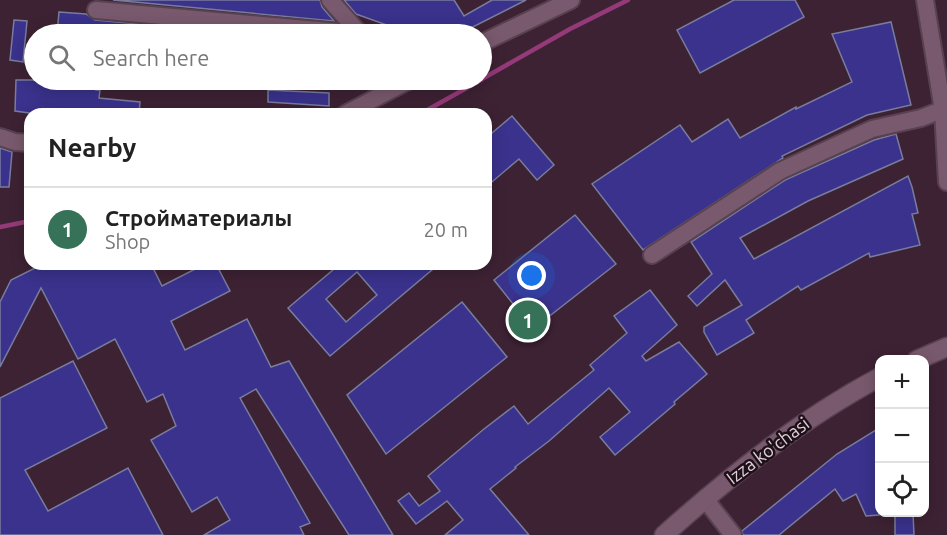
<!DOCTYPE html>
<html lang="en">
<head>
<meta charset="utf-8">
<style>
	body { margin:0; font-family:Ubuntu,sans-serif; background:#f2f2f2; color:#222 }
	.controls { position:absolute; right:18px; bottom:18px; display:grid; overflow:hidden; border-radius:12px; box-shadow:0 3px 15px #0003 }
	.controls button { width:54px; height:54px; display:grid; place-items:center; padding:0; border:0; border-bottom:2px solid #e0e0e0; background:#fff; color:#222; font:30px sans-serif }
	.you { position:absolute; left:532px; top:276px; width:21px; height:21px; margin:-15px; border:4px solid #fff; border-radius:50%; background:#1a73e8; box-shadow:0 0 0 9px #1a73e833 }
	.badge { display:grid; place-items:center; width:39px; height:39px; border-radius:50%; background:#367258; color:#fff; font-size:20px; font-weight:700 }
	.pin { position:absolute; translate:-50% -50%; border:3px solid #fff; box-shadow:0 2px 6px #0006 }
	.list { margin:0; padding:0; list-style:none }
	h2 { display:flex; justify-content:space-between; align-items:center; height:78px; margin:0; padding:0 24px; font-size:26px }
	h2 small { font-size:20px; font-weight:400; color:#767676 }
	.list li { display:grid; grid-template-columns:39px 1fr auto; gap:18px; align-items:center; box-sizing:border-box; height:84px; padding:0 24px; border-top:2px solid #e0e0e0 }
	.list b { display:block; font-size:22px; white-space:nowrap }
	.list p { margin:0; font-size:20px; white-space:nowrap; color:#767676 }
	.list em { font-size:20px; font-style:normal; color:#767676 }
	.icon { flex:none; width:33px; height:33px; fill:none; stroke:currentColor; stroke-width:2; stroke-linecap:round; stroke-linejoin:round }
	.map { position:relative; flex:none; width:947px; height:535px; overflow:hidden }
	.search { position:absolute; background:#fff; box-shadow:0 3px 15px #0003; left:24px; top:24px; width:468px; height:66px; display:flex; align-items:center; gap:15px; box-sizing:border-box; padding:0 21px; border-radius:33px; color:#767676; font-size:22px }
	.panel { position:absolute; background:#fff; box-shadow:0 3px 15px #0003; left:24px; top:108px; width:468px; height:162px; border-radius:18px }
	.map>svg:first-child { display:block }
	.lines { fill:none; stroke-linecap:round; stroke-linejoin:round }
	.stream { stroke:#953a79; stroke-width:4.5 }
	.building { fill:#3a328c; stroke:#797c9d; stroke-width:1.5; fill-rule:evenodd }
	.minor-casing { stroke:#584150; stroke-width:20 }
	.secondary-casing { stroke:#584150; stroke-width:21 }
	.minor { stroke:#79596d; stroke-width:16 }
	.secondary { stroke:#79596d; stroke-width:18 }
	.labels { text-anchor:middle; stroke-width:5; stroke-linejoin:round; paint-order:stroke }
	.street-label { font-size:18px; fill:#e1cfd9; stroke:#1d1018 }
</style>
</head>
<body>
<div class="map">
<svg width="947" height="535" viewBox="0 0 947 535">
	<rect width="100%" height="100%" fill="#3d2234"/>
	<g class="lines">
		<!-- stream -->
		<g class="stream">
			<polyline points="482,79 570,29 628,0"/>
			<polyline points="420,114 481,80"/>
			<polyline points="0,227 30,221"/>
		</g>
	</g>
	<!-- building -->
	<g class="building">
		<polygon points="113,0 320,0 322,7 334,21"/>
		<polygon points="344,0 454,0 464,16 492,0 526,0 459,34 414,34 395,26 395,28 356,14"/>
		<polygon points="734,0 795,0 804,17 700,73 677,30"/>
		<polygon points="59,12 86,14 95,20 251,34 57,34"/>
		<polygon points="14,20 27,21 23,62 10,60"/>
		<polygon points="891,22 911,105 867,115 782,156 783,158 643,250 592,184 680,125 692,142 728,119 740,138 796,107 796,109 852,82 832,34"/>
		<polygon points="16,80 97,80 96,90 100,90 99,98 140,102 139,114 37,114 15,111"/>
		<polygon points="268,90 329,93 329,106 268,102"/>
		<polygon points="512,116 554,165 537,180 519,159 486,187 486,138"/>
		<polygon points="896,134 903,159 808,201 740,238 754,259 908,176 912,187 918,213 912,214 920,245 870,257 869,253 801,290 798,286 746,320 754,333 717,355 704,332 704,327 742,305 725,280 697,306 688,296 712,274 691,242 785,180 874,140"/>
		<polygon points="0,148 12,152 9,187 0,187"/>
		<polygon points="575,215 616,264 533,329 494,280"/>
		<polygon points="43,264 151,264 162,286 205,264 216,264 230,291 171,321 185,350 247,319 271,367 289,361 393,535 349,535 256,389 240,398 310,523 300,527 304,535 204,535 230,520 217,497 192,512 151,440 176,426 163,394 147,402 115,339 78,359 41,288 0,367 0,302 11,280"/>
		<path d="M340,264H439L330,356L288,308ZM357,272L377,295L346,322L326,299Z"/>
		<polygon points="650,290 677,325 642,356 646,361 679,342 707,374 674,402 675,404 615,455 600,437 630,412 609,388 549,441 515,467 516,468 490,489 529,535 445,535 463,520 447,501 416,524 398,501 409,493 419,506 440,491 428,476 484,429 514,406 528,424 594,370 590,365 627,333 614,316"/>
		<polygon points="462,302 507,357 386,454 347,395"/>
		<polygon points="73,361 107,428 25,470 48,511 128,468 163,535 0,535 0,398"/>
		<polygon points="879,428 879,515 866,516 856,494 843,501 835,489 779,535 743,535 742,531 837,454"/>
		<polygon points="895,513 913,513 914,535 895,535"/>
	</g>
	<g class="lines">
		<!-- minor casing -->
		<g class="minor-casing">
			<g id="minor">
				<polyline points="330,0 360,34"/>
				<polyline points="925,0 943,110 947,182"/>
				<polyline points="96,10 362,34"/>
				<polyline points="482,43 571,0"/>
				<polyline points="345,114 410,80"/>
				<polyline points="0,137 15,142 30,143"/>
				<polyline points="652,255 780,171 872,129 921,118 947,108"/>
				<polyline points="705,499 733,535"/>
			</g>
		</g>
		<!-- secondary casing -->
		<g class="secondary-casing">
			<g id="secondary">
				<polyline points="917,360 947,347"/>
				<path d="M664,535C730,476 801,419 880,377"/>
			</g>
		</g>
		<!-- minor -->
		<use href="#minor" class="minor"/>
		<!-- secondary -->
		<use href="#secondary" class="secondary"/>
	</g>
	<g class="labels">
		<!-- street labels -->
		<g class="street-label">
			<text transform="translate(768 451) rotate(-37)" y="6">Izza ko'chasi</text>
		</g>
	</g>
</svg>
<div class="controls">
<button>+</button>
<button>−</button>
<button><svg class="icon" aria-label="locate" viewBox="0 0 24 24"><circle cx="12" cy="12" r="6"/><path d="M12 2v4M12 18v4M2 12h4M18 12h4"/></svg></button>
</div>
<div class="you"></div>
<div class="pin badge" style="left:528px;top:320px">1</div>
<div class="search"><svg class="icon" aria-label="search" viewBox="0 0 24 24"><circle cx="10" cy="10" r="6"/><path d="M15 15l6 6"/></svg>Search here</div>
<section class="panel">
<h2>Nearby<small></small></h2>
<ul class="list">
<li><span class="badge">1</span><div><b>Стройматериалы</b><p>Shop</p></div><em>20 m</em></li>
</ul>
</section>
</div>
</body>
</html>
